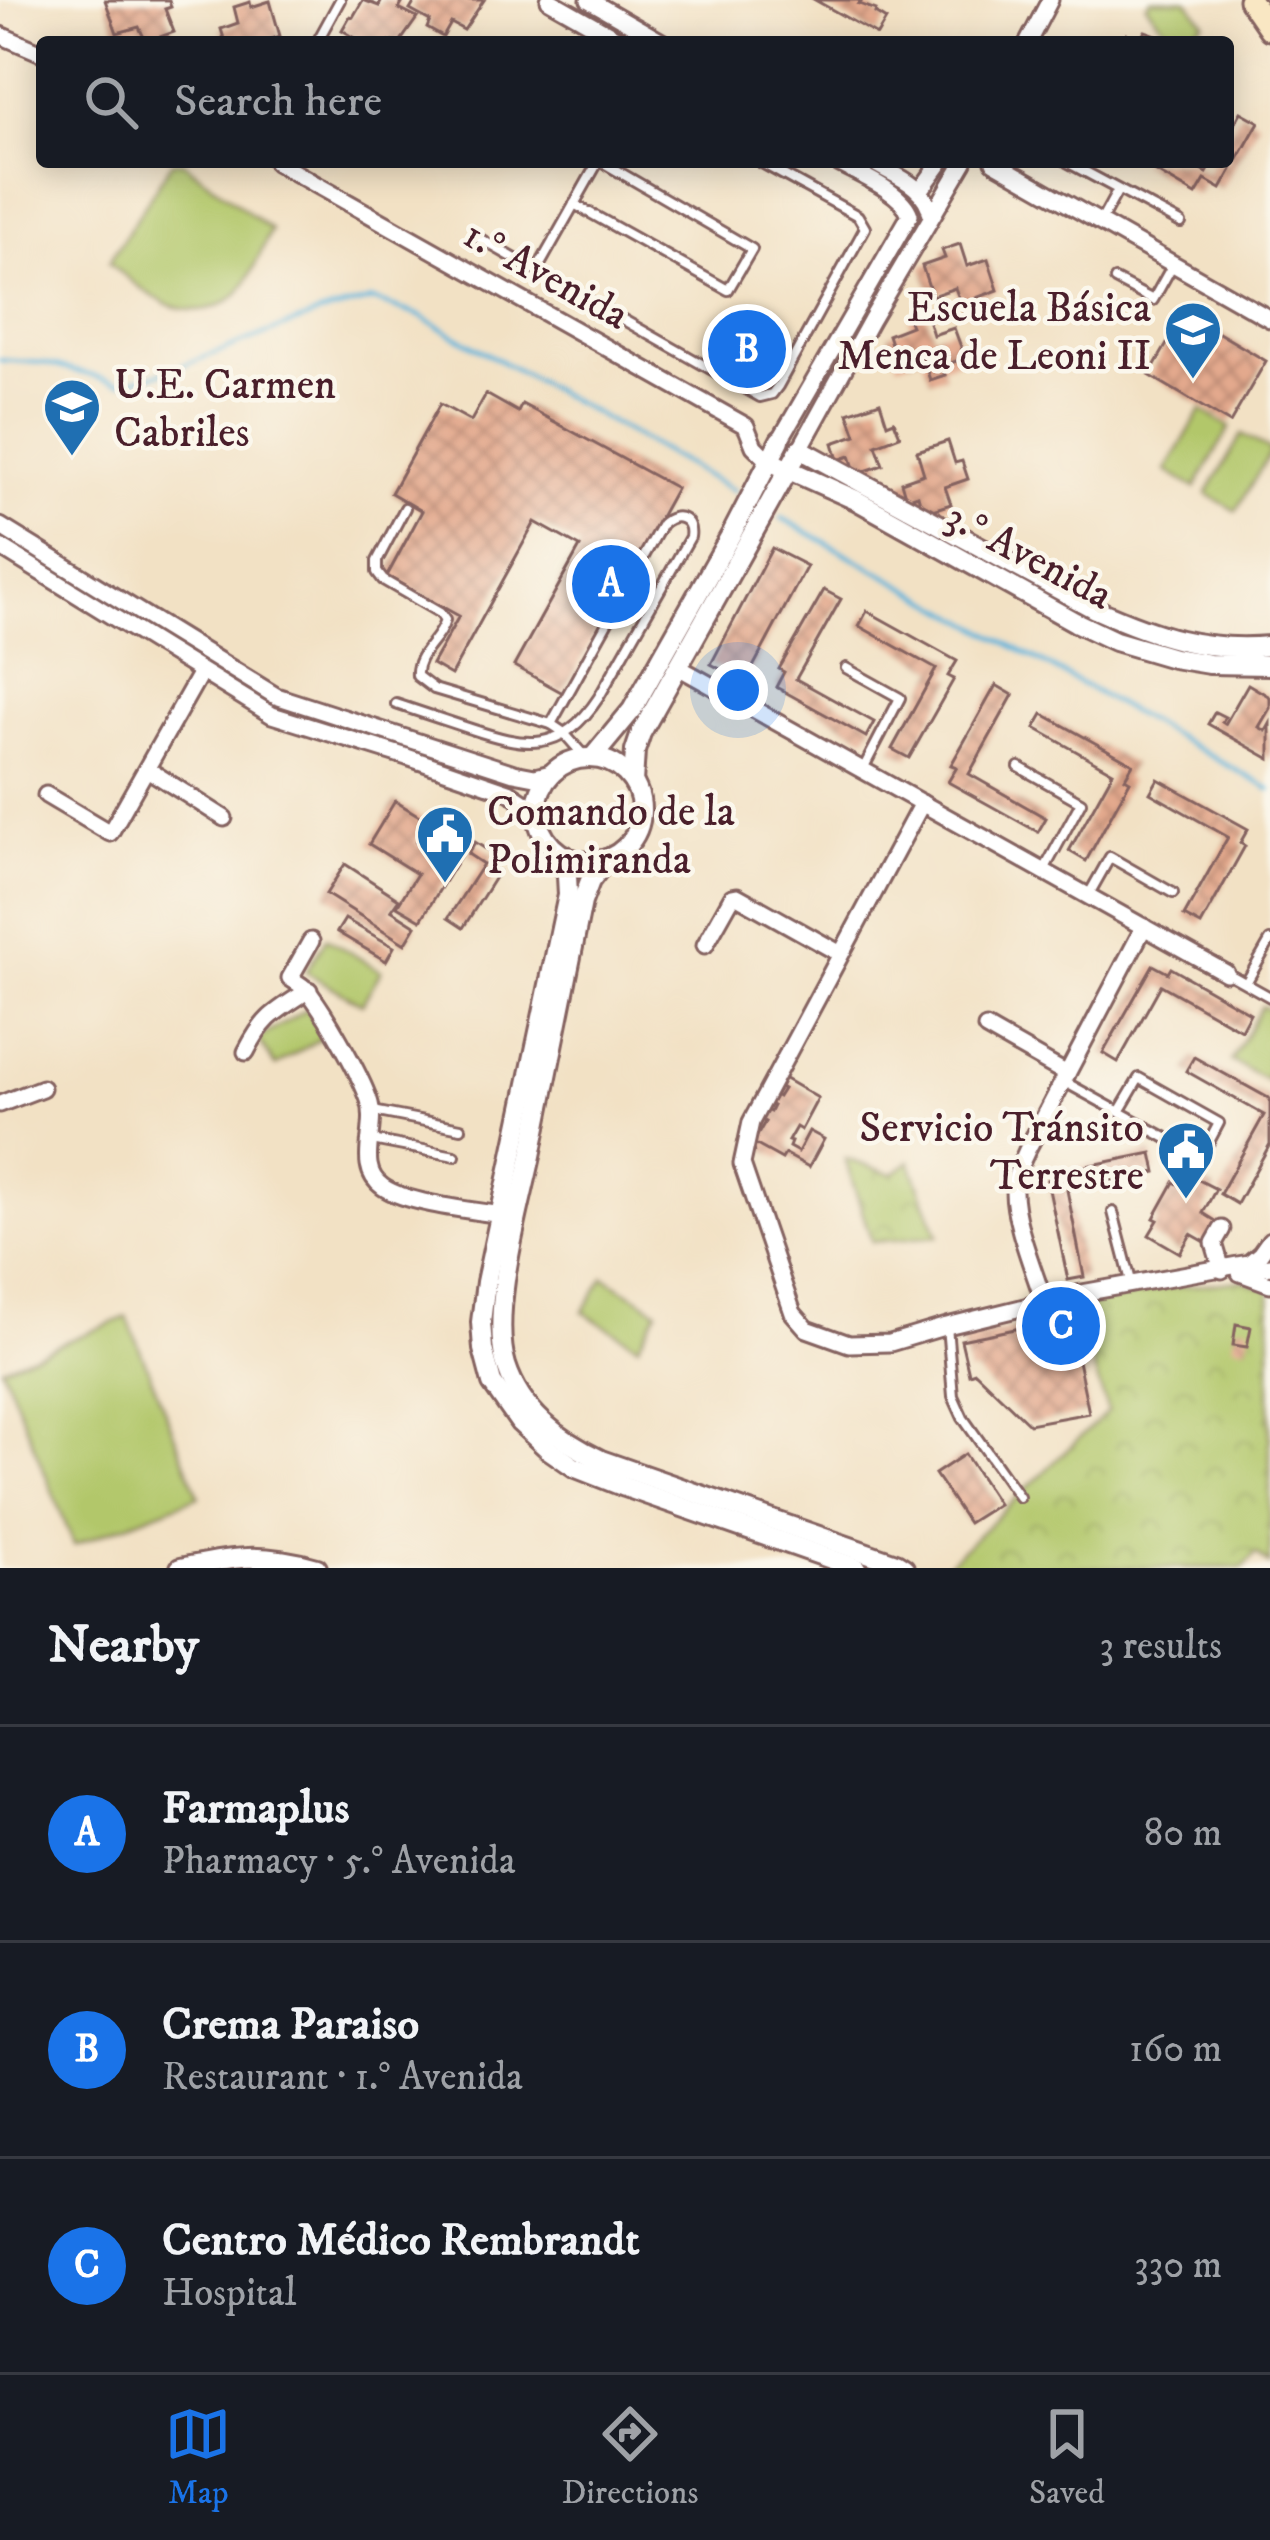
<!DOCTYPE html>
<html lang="en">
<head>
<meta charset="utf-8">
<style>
	body { margin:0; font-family:"IM FELL DW Pica",serif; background:#20242c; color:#f1f3f6 }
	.you { position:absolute; left:738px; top:690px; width:42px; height:42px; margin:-30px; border:9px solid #fff; border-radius:50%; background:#1a73e8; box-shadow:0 0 0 18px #1a73e833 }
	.badge { display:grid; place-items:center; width:78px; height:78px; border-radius:50%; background:#1a73e8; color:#fff; font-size:39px; font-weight:700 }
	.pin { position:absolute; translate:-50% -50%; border:6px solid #fff; box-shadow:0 3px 12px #0006 }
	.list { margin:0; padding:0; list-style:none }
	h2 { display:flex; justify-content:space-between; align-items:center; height:156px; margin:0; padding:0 48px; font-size:51px }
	h2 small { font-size:39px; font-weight:400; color:#9ea1a6 }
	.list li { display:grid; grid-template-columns:78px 1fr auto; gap:36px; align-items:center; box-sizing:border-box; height:216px; padding:0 48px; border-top:3px solid #363941 }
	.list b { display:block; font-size:45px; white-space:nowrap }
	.list p { margin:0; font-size:39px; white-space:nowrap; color:#9ea1a6 }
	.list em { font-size:39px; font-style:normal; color:#9ea1a6 }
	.icon { flex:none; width:66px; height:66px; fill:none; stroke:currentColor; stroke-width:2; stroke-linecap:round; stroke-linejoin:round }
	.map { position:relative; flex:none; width:1270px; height:1568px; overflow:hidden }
	.search { position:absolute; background:#171b24; box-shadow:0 6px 30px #0003; left:36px; right:36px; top:36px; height:132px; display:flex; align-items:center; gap:30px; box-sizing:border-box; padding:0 42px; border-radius:12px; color:#9ea1a6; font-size:45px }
	.sheet { height:804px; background:#171b24 }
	nav { display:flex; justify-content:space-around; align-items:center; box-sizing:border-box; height:168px; border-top:3px solid #363941; background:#171b24; font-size:33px; color:#9ea1a6 }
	nav a { display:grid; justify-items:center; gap:6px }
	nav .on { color:#1a73e8 }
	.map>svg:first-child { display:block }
	.grass { fill:#b2c76b; stroke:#7e734b; stroke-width:3 }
	.park { fill:url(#park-crowns); stroke:#7e734b; stroke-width:3 }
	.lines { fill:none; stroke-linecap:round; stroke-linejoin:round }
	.stream { stroke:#5db4da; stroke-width:4.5 }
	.building { fill:url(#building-cross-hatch) }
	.service-casing { stroke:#856361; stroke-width:14 }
	.minor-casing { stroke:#856361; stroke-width:21 }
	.tertiary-casing { stroke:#856361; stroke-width:24 }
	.secondary-casing { stroke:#856361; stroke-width:27 }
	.service { stroke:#fff; stroke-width:8 }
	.minor { stroke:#fff; stroke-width:15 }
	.tertiary { stroke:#fff; stroke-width:18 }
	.secondary { stroke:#f9e7c3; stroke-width:21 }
	.labels { text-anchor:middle; stroke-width:9; stroke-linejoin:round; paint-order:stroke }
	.street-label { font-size:42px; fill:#4a1f2b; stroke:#fbf7ec }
	.poi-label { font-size:42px; fill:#4a1f2b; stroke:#fbf7ec; text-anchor:end }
</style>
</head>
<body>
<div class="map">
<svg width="1270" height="1568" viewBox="0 0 1270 1568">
	<defs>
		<pattern id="park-crowns" width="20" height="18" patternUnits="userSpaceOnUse" patternTransform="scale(3)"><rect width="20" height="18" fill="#b2c76b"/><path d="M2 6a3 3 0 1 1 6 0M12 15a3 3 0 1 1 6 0" fill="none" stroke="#9baa5d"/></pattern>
		<pattern id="building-cross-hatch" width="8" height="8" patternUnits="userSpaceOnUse" patternTransform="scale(3)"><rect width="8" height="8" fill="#e3a98d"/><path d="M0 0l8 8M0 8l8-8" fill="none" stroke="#ba8973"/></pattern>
	</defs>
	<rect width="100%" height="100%" fill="#fbf7ec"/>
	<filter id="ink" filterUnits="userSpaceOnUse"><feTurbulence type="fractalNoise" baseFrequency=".00833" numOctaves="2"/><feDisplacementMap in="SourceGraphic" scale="24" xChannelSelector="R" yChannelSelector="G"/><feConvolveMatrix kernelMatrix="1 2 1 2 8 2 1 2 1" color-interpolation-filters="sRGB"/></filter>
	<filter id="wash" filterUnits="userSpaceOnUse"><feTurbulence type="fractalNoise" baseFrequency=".004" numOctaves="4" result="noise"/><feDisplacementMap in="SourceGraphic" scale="48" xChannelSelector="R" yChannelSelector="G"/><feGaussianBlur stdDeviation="2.7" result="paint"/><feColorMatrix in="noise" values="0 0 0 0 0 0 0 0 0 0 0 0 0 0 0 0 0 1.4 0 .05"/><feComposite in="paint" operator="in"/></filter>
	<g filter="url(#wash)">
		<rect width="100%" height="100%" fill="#f2e1c4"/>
		<!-- grass -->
		<g class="grass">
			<polygon points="1151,0 1187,0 1205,22 1181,42 1177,42 1146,5"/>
			<path d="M172,162H183L271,230C263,246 248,287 234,297C189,331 143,293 109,262Z"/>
			<polygon points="1201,410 1230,427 1195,488 1166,471"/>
			<polygon points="1242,434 1270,450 1270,453 1236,511 1207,494"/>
			<polygon points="326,938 381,971 362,1004 306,972"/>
			<polygon points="1262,1006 1270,1010 1268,1081 1231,1061"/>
			<polygon points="307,1009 324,1036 275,1066 258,1039"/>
			<polygon points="604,1277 658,1310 638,1345 583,1312"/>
			<polygon points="127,1317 199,1496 74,1545 2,1367"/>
		</g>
		<!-- park -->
		<g class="park">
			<polygon points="845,1159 893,1174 910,1161 938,1236 872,1242"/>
			<polygon points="1241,1280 1270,1290 1270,1565 1256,1553 1243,1568 943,1568 1108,1411 1094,1370 1083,1305 1169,1288"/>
		</g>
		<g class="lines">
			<!-- stream -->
			<g class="stream">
				<polyline points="0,360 44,363 120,383 168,371 319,314 372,300 418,315 734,491"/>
				<polyline points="782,518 1270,789"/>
			</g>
		</g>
		<g id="blocks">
			<!-- building -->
			<g class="building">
				<polygon points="105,0 169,0 171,7 165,9 174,32 146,42 139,27 117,33"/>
				<polygon points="363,0 379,6 382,0 396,0 402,4 399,9 417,18 400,42 362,42 342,30 350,16 353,17"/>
				<polygon points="416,0 484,0 464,30 451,23 443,37 427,28 430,21 410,10"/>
				<polygon points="815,0 858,0 861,2 859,4 876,10 875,13 886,20 877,35"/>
				<polygon points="270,1 280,36 264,42 225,42 221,29 238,23 234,7 250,2 251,7"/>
				<polygon points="1145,31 1165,38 1163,42 1122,42 1127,34 1139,41"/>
				<polygon points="1241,112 1259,122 1221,189 1205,180 1196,195 1139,162 1187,162 1207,173 1213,162 1228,162 1228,136"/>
				<polygon points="960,244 967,266 988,259 998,290 976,298 978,306 964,311 955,288 932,296 922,266 945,258 942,250"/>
				<polygon points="926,313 933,335 954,328 965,358 942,366 945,375 930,380 922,356 898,365 888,335 911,326 908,319"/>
				<polygon points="1185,313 1266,361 1230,423 1149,375"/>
				<polygon points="486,394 518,412 522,404 676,488 563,693 514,666 580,547 535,522 451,675 432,664 459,616 387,576 422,511 391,493 440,404 471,421"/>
				<polygon points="880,402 887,424 894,421 900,436 876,445 883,465 856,474 850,456 838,460 833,443 856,435 848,413"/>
				<polygon points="948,441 955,463 962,461 968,479 945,487 951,504 923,513 918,495 906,499 901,482 924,474 917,451"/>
				<polygon points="772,548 807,566 745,682 711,664"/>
				<polygon points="824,590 841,599 796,679 874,722 866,737 776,687 784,672 779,669"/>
				<polygon points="867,611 957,661 948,676 954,679 909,758 892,749 936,669 859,626"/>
				<polygon points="1248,684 1270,697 1270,708 1259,727 1266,731 1270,724 1270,759 1208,724 1215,712 1225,717 1222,722 1225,724"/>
				<polygon points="996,685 1013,695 969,774 1046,818 1038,832 948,782 957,767 951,765"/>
				<polygon points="1043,714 1133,764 1125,778 1130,781 1086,861 1069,851 1113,772 1035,728"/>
				<polygon points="1158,779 1248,829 1240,843 1245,846 1201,925 1184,916 1228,837 1150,793"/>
				<polygon points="395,801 429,822 416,842 421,845 431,829 464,850 421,920 397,906 417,874 369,844"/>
				<polygon points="475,842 495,855 489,865 499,871 463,928 448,918 483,864 468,854"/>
				<polygon points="345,864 399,899 391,910 416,926 405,944 326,894"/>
				<polygon points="345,919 394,947 386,961 337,932"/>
				<polygon points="1153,965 1168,973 1171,968 1250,1013 1241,1030 1161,985 1118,1062 1103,1053"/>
				<polygon points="1194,1057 1270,1099 1270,1144 1237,1204 1220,1194 1264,1115 1186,1071"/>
				<polygon points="780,1076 818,1098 801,1130 796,1127 788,1141 791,1142 789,1147 798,1152 809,1131 824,1139 809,1167 785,1154 782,1159 753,1143 765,1122 757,1118 762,1108 770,1112 773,1106 765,1102 770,1092 778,1097 783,1089 775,1084"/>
				<polygon points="1152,1153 1156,1172 1067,1190 1084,1277 1068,1280 1047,1180 1064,1177 1062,1171"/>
				<polygon points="1189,1175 1216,1189 1203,1213 1219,1223 1207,1243 1191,1234 1180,1253 1149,1235 1158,1220 1154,1218 1174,1182 1183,1187"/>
				<polygon points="1069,1318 1089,1413 1029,1424 975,1372 969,1374 961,1340"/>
				<polygon points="1236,1324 1251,1327 1247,1347 1233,1345"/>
				<polygon points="965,1454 998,1504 968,1523 935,1474"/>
			</g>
		</g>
	</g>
	<g filter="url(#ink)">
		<use href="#blocks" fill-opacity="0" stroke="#856361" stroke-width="3"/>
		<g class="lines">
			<!-- service casing -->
			<g class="service-casing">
				<g id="service">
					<polyline points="317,42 340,0"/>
					<polyline points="1067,162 1181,223"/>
					<polyline points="574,204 728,290 752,249 602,162"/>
					<polyline points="1100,223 1118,190"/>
					<polyline points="475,236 760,397 772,394 778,386 865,228 858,216 760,162"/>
					<polyline points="537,270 598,162"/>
					<polyline points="1115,280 1153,300 1172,266"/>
					<path d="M405,508L377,561V572L383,580L440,613L445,620C440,641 415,653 417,676L434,689L551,724L563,732L585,757"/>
					<polyline points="846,668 900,698 863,769"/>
					<path d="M396,704C420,712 444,720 468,728C525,747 561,755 599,697L690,537C693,518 676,511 662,524L551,724"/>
					<polyline points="1019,767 1081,802 1044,870"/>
					<polyline points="1088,896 1110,857 1173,893"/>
					<polyline points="1227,973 1270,997"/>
					<polyline points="1246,983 1270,941"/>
					<polyline points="1063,1081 1201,1157 1219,1123 1139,1078 1119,1112"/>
					<polyline points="373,1111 461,1128"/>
					<polyline points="372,1140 455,1156"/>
					<polyline points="1113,1212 1132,1285"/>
					<polyline points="947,1326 953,1396 963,1418 1019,1497"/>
				</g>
			</g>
			<!-- minor casing -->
			<g class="minor-casing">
				<g id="minor">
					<polyline points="549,0 623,42"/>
					<polyline points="589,0 662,42"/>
					<polyline points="0,35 42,53"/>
					<polyline points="1028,42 1050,0"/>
					<polyline points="276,162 746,426 754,446 769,461"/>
					<path d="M872,162C896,176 926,185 931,215"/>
					<polyline points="994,162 1270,319"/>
					<polyline points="920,191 941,162"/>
					<path d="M780,440L910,215C903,192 858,174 836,162"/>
					<polyline points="800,449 871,320 964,162"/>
					<polyline points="0,526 276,696 514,773 535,777 551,773"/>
					<polyline points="0,547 272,715 407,757 509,792 524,802 537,819"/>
					<polyline points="678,667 1226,973"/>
					<polyline points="147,769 224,818"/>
					<polyline points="46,795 110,833 201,672"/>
					<polyline points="922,803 751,1122 742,1164 793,1313 807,1329 849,1344 890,1343 947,1326 1082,1293 1249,1263 1260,1254 1270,1240"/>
					<path d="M311,941L290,978C297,983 306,987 311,995C328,1018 360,1074 369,1100C379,1129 354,1167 383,1187C407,1204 477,1211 509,1216"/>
					<polyline points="705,945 732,897 737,896 839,953"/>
					<polyline points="986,1028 1067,1074"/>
					<path d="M246,1052C264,1016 275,1012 309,990"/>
					<polyline points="0,1104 42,1088"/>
					<polyline points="1222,1229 1214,1243 1222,1270"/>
					<polyline points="1242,1271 1270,1266"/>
					<polyline points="1240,1273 1270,1284"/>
					<path d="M1044,1302C1034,1270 1013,1221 1014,1188C1014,1175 1022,1162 1027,1150L1144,927"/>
				</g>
			</g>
			<!-- tertiary casing -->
			<g class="tertiary-casing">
				<g id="tertiary">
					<polyline points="769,461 856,500 1075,622 1115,641 1173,658 1209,664 1270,665"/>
					<polyline points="593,757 632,710 732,533 780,440"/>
					<circle cx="589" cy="810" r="52"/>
					<path d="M633,782L635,751L641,733L800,449L1095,609C1156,636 1202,652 1270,646"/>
					<polyline points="563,855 567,876 568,895 486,1282 481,1322 483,1349 492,1383 520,1423 548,1449 574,1467 625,1487 857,1568"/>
					<path d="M607,859L590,881L582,902C565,987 548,1071 531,1156C519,1212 490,1311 506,1365C521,1412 559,1440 601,1460L896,1563L904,1568"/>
					<path d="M180,1568C235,1557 261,1552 317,1568"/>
				</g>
			</g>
			<!-- secondary casing -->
			<g class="secondary-casing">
				<polyline id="secondary" points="1250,0 1270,29"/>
			</g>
			<!-- service -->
			<use href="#service" class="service"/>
			<!-- minor -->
			<use href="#minor" class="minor"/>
			<!-- tertiary -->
			<use href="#tertiary" class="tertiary"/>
			<!-- secondary -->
			<use href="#secondary" class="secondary"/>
		</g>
	</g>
	<!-- icons -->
	<defs>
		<g id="school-pin" transform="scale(3)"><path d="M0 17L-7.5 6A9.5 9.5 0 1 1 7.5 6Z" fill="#1f6fb2" stroke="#fbf7ec"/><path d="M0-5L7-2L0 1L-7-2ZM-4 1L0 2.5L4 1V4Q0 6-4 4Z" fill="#fff"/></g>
		<g id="civic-pin" transform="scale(3)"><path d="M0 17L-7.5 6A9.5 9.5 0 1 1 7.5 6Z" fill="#1f6fb2" stroke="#fbf7ec"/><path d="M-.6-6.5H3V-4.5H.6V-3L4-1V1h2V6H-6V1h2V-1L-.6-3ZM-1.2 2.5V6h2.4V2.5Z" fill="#fff"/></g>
	</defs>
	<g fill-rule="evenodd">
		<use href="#school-pin" x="1193" y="330"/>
		<use href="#school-pin" x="72" y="407"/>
		<use href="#civic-pin" x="445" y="834"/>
		<use href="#civic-pin" x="1186" y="1150"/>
	</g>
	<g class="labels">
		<!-- street labels -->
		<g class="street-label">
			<text transform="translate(547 273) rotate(29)" y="15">1.° Avenida</text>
			<text transform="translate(1030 554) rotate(28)" y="15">3.° Avenida</text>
		</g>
		<!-- poi labels -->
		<g class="poi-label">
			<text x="1151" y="321">Escuela Básica<tspan x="1151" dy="48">Menca de Leoni II</tspan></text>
			<text x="114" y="398" text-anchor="start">U.E. Carmen<tspan x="114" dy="48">Cabriles</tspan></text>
			<text x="487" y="825" text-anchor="start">Comando de la<tspan x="487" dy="48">Polimiranda</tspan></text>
			<text x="1144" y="1141">Servicio Tránsito<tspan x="1144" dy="48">Terrestre</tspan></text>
		</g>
	</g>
</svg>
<div class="you"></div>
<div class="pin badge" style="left:611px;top:584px">A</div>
<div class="pin badge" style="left:747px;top:349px">B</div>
<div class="pin badge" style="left:1061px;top:1326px">C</div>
<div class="search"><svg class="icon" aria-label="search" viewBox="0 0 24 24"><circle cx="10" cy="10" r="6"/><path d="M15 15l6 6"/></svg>Search here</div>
</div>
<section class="sheet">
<h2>Nearby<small>3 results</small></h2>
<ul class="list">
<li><span class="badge">A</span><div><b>Farmaplus</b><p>Pharmacy · 5.° Avenida</p></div><em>80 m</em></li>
<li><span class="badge">B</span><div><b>Crema Paraiso</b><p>Restaurant · 1.° Avenida</p></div><em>160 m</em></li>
<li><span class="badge">C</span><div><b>Centro Médico Rembrandt</b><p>Hospital</p></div><em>330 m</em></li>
</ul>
</section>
<nav>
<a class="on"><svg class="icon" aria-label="map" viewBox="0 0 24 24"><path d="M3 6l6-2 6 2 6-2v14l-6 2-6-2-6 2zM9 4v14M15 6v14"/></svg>Map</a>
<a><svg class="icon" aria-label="directions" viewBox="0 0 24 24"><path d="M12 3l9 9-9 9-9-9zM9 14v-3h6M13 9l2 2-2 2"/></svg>Directions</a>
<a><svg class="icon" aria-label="saved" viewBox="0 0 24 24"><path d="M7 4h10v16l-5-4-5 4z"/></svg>Saved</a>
</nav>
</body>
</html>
